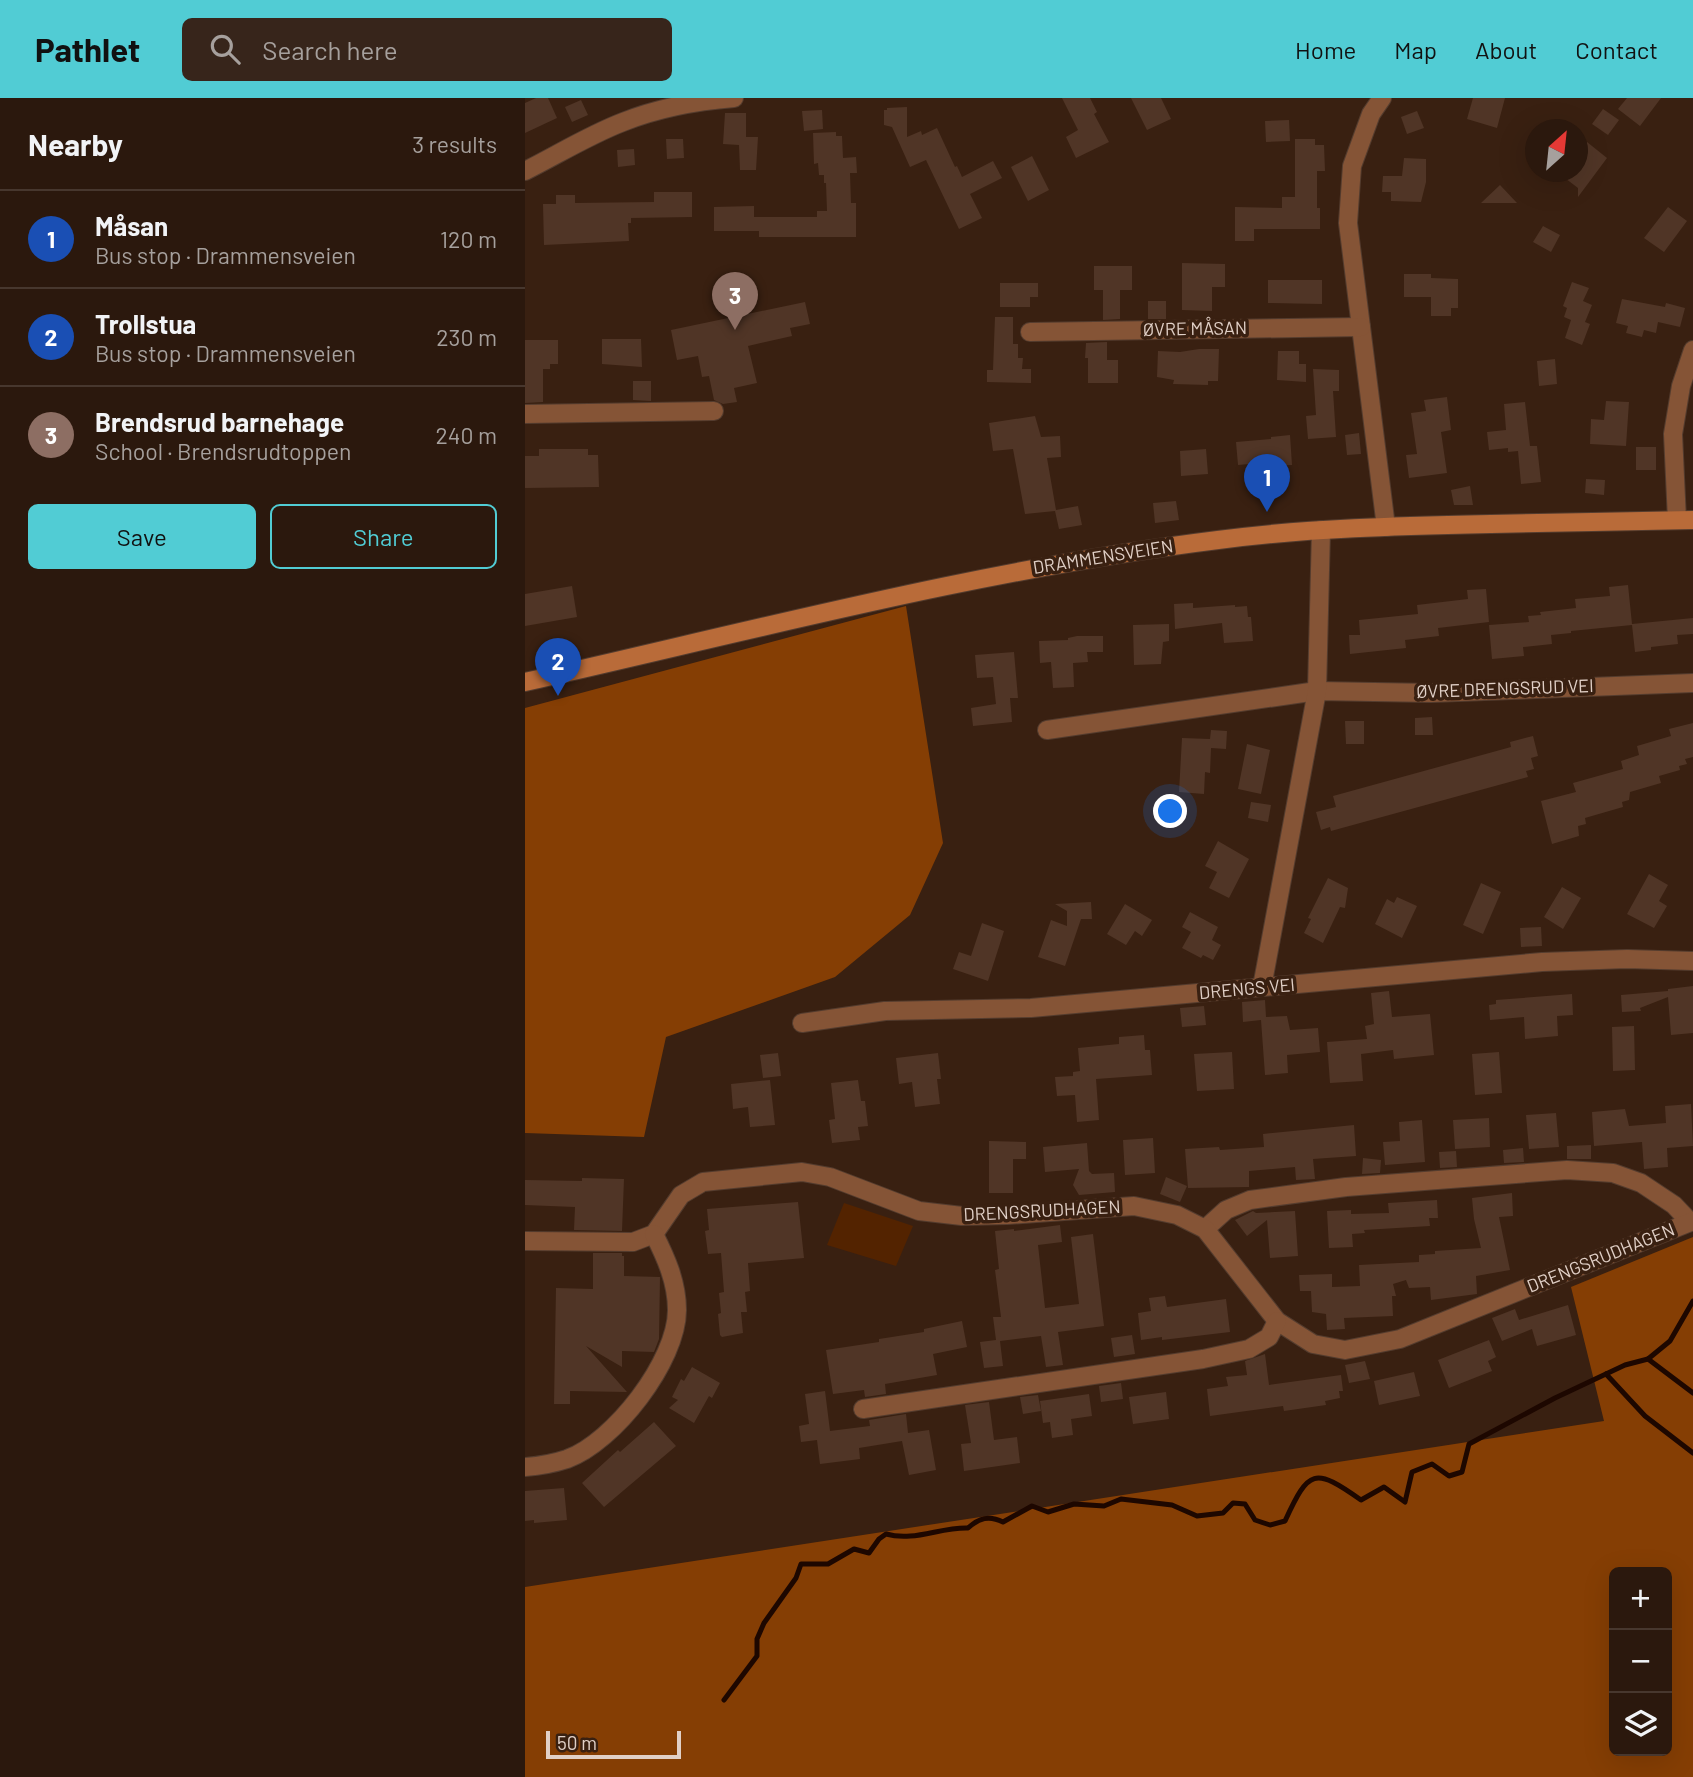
<!DOCTYPE html>
<html lang="en">
<head>
<meta charset="utf-8">
<style>
	body { margin:0; font-family:Barlow,sans-serif; background:#37251b; color:#f1f3f6 }
	.controls { position:absolute; right:21px; bottom:21px; display:grid; overflow:hidden; border-radius:10px; box-shadow:0 7px 28px #0002 }
	.controls button { width:63px; height:63px; display:grid; place-items:center; padding:0; border:0; border-bottom:2px solid #47372e; background:#2b180d; color:#f1f3f6; font:35px sans-serif }
	.compass { position:absolute; left:1000px; top:21px; width:63px; height:63px; border-radius:50%; background:#2b180d; box-shadow:0 7px 28px #0002; rotate:27deg }
	.scale { position:absolute; left:21px; bottom:18px; width:135px; box-sizing:border-box; padding-left:7px; border:4px solid #e1d0c7; border-top:0; font-size:19px; line-height:24px; white-space:nowrap; color:#e1d0c7; -webkit-text-stroke:5px #392011; paint-order:stroke }
	.you { position:absolute; left:646px; top:714px; width:24px; height:24px; margin:-18px; border:5px solid #fff; border-radius:50%; background:#1a73e8; box-shadow:0 0 0 10px #1a73e833 }
	.badge { display:grid; place-items:center; width:46px; height:46px; border-radius:50%; background:#51ccd4; color:#fff; font-size:23px; font-weight:700 }
	.pin { position:absolute; translate:-50% -58px; filter:drop-shadow(0 2px 4px #0008) }
	.pin::after { content:''; position:absolute; top:37px; width:24px; height:21px; background:inherit; clip-path:polygon(0 0,100% 0,50% 100%) }
	.list { margin:0; padding:0; list-style:none }
	h2 { display:flex; justify-content:space-between; align-items:center; height:91px; margin:0; padding:0 28px; font-size:30px }
	h2 small { font-size:23px; font-weight:400; color:#a6a09d }
	.list li { display:grid; grid-template-columns:46px 1fr auto; gap:21px; align-items:center; box-sizing:border-box; height:98px; padding:0 28px; border-top:2px solid #47372e }
	.list b { display:block; font-size:26px; white-space:nowrap }
	.list p { margin:0; font-size:23px; white-space:nowrap; color:#a6a09d }
	.list em { font-size:23px; font-style:normal; color:#a6a09d }
	.actions { display:flex; gap:14px; padding:21px 28px }
	.actions a { flex:1; padding:16px 0; border:2px solid #51ccd4; border-radius:10px; text-align:center; font-size:24px; color:#51ccd4 }
	.actions .main { background:#51ccd4; color:#111 }
	.icon { flex:none; width:38px; height:38px; fill:none; stroke:currentColor; stroke-width:2; stroke-linecap:round; stroke-linejoin:round }
	.map { position:relative; flex:none; width:1168px; height:1679px; overflow:hidden }
	header { display:flex; align-items:center; gap:42px; box-sizing:border-box; height:98px; padding:0 35px; background:#51ccd4; color:#111 }
	header strong { font-size:33px }
	nav { display:flex; gap:38px; margin-inline-start:auto; font-size:24px }
	.search { width:490px; height:63px; background:#37251b; display:flex; align-items:center; gap:18px; box-sizing:border-box; padding:0 24px; border-radius:10px; color:#a6a09d; font-size:26px }
	main { display:flex }
	aside { flex:1; background:#2b180d }
	.map>svg:first-child { display:block }
	.green { fill:#532300 }
	.forest { fill:#853e04; fill-rule:evenodd }
	.lines { fill:none; stroke-linecap:round; stroke-linejoin:round }
	.stream { stroke:#1d0700; stroke-width:5 }
	.building { fill:#503526 }
	.minor-casing { stroke:#543c2e; stroke-width:20 }
	.secondary-casing { stroke:#543c2e; stroke-width:20 }
	.minor { stroke:#855436; stroke-width:18 }
	.secondary { stroke:#b96b39; stroke-width:18 }
	.labels { text-anchor:middle; stroke-width:7; stroke-linejoin:round; paint-order:stroke }
	.street-label { font-size:18px; fill:#e1d0c7; stroke:#392011 }
</style>
</head>
<body>
<header>
<strong>Pathlet</strong>
<div class="search"><svg class="icon" aria-label="search" viewBox="0 0 24 24"><circle cx="10" cy="10" r="6"/><path d="M15 15l6 6"/></svg>Search here</div>
<nav><a>Home</a><a>Map</a><a>About</a><a>Contact</a></nav>
</header>
<main>
<aside>
<h2>Nearby<small>3 results</small></h2>
<ul class="list">
<li><span class="badge" style="background:#1a4fb4">1</span><div><b>Måsan</b><p>Bus stop · Drammensveien</p></div><em>120 m</em></li>
<li><span class="badge" style="background:#1a4fb4">2</span><div><b>Trollstua</b><p>Bus stop · Drammensveien</p></div><em>230 m</em></li>
<li><span class="badge" style="background:#8d6e63">3</span><div><b>Brendsrud barnehage</b><p>School · Brendsrudtoppen</p></div><em>240 m</em></li>
</ul>
<div class="actions"><a class="main">Save</a><a>Share</a></div>
</aside>
<div class="map">
<svg width="1168" height="1679" viewBox="0 0 1168 1679">
	<rect width="100%" height="100%" fill="#392011"/>
	<!-- green -->
	<polygon class="green" points="319,1105 388,1128 371,1168 302,1147"/>
	<!-- forest -->
	<g class="forest">
		<polygon points="381,508 418,745 385,817 310,879 141,939 119,1039 0,1035 0,610"/>
		<path d="M1168,1139V1679H0V1489L1079,1323L1046,1189ZM1089,1474H1142V1653H1089Z"/>
	</g>
	<g class="lines">
		<!-- stream -->
		<g class="stream">
			<polyline points="1123,1261 1168,1295"/>
			<polyline points="1081,1276 1120,1318 1168,1355"/>
			<path d="M199,1602L232,1558V1541L239,1525L271,1480L276,1466H303L329,1451L344,1455L354,1441L361,1436C389,1444 415,1429 443,1430C454,1420 464,1417 478,1424L507,1408L523,1414L549,1406L579,1408L596,1401L647,1407L672,1418L698,1415L708,1405L720,1406L730,1422L745,1427L760,1423C784,1371 789,1369 836,1402L859,1389L880,1404L887,1374L907,1366L924,1378L937,1374L944,1346L1030,1300L1100,1267L1123,1261L1145,1243L1168,1203"/>
		</g>
	</g>
	<!-- building -->
	<g class="building">
		<polygon points="11,0 23,0 32,20 0,35 0,5"/>
		<polygon points="537,0 565,0 572,14 569,16 584,44 551,60 541,39 553,32"/>
		<polygon points="606,0 636,0 646,21 622,32"/>
		<polygon points="948,0 980,0 972,30 942,21"/>
		<polygon points="1102,0 1136,0 1115,28 1093,11"/>
		<polygon points="56,2 63,17 47,24 40,9"/>
		<polygon points="382,9 382,39 396,33 397,37 412,30 430,69 432,68 437,79 468,63 477,80 445,96 457,120 434,131 401,62 385,69 367,29 359,27 359,12 362,12 362,10"/>
		<polygon points="1078,11 1094,22 1083,37 1067,26"/>
		<polygon points="297,12 298,31 279,33 277,13"/>
		<polygon points="892,13 899,30 882,36 876,19"/>
		<polygon points="200,15 221,15 221,39 233,39 231,72 215,72 214,47 198,46"/>
		<polygon points="764,22 765,43 741,44 740,23"/>
		<polygon points="311,34 311,38 317,38 318,60 331,59 332,75 325,75 326,105 331,105 331,139 234,139 234,133 189,133 189,109 229,108 229,119 292,119 292,113 302,113 301,85 299,85 299,77 294,77 293,65 289,66 288,35"/>
		<polygon points="141,41 158,41 159,60 142,61"/>
		<polygon points="770,41 790,41 790,47 799,47 800,73 792,73 792,110 795,110 795,131 729,131 729,143 710,143 710,109 757,110 757,99 770,99"/>
		<polygon points="1062,44 1082,60 1053,99 1053,90 1032,74 1053,74 1053,56"/>
		<polygon points="109,51 110,67 93,69 92,52"/>
		<polygon points="507,58 524,92 503,103 486,69"/>
		<polygon points="879,60 901,61 901,84 896,104 866,103 866,94 857,94 858,78 877,78"/>
		<polygon points="975,87 992,105 956,105"/>
		<polygon points="129,94 167,94 167,119 106,120 106,125 103,125 104,143 19,147 18,106 31,106 31,97 50,97 50,105 129,104"/>
		<polygon points="1143,109 1162,123 1139,154 1119,140"/>
		<polygon points="1018,128 1035,137 1026,154 1008,144"/>
		<polygon points="657,165 700,166 700,189 687,189 687,213 657,212"/>
		<polygon points="569,168 607,168 607,192 595,192 595,221 578,222 578,192 569,192"/>
		<polygon points="879,176 906,176 906,180 933,181 933,210 926,210 926,218 906,218 906,199 879,199"/>
		<polygon points="743,182 797,182 797,206 743,205"/>
		<polygon points="1047,184 1064,190 1058,203 1067,207 1060,224 1065,226 1057,247 1040,240 1046,222 1039,219 1042,210 1038,208"/>
		<polygon points="475,185 513,185 513,199 505,199 505,209 475,209"/>
		<polygon points="1097,201 1140,209 1141,205 1160,210 1155,229 1133,224 1131,235 1119,232 1117,239 1101,235 1103,228 1091,225"/>
		<rect x="623" y="203" width="18" height="18"/>
		<polygon points="280,204 285,226 265,230 267,238 223,248 232,285 209,290 212,304 198,306 189,302 184,278 177,279 173,258 152,262 146,232"/>
		<polygon points="470,219 488,219 488,246 493,246 493,260 498,260 497,271 506,271 506,285 462,284 462,272 468,272"/>
		<polygon points="77,241 116,241 117,269 77,266"/>
		<polygon points="0,242 33,242 33,266 25,266 25,271 18,271 18,304 0,305"/>
		<polygon points="582,244 582,262 593,262 593,285 563,285 563,260 560,260 561,245"/>
		<polygon points="674,251 694,251 693,283 683,283 683,287 648,286 649,282 632,279 633,253 655,254"/>
		<polygon points="753,253 774,253 774,266 781,266 781,284 752,282"/>
		<polygon points="1030,261 1032,286 1014,288 1012,263"/>
		<polygon points="788,271 814,272 814,293 808,293 811,339 783,341 781,318 791,317"/>
		<polygon points="108,283 126,283 126,303 108,302"/>
		<polygon points="922,299 926,332 916,334 922,375 884,380 881,357 892,356 886,315 901,313 899,302"/>
		<polygon points="1081,303 1104,304 1101,348 1065,346 1066,321 1079,322"/>
		<polygon points="1000,304 1005,348 1012,348 1016,384 996,386 993,353 983,354 983,350 964,352 962,334 981,332 979,306"/>
		<polygon points="510,318 516,339 535,338 536,359 522,360 531,412 553,408 557,427 534,431 530,413 500,416 488,351 468,353 464,325"/>
		<polygon points="834,335 836,356 822,357 820,337"/>
		<polygon points="765,337 767,367 749,368 748,364 713,367 711,344 746,341 746,339"/>
		<rect x="1111" y="349" width="20" height="23"/>
		<polygon points="14,351 63,351 63,357 73,357 74,389 0,390 0,358 14,358"/>
		<polygon points="681,351 683,376 656,378 655,353"/>
		<polygon points="1061,381 1080,382 1079,397 1060,395"/>
		<polygon points="945,388 948,407 929,407 926,392"/>
		<polygon points="651,403 654,422 630,425 628,405"/>
		<polygon points="1103,487 1107,526 1168,520 1168,536 1152,537 1153,546 1126,549 1126,552 1110,554 1107,527 1046,533 1046,535 1026,537 1027,546 998,549 999,558 967,561 964,527 1004,524 1003,518 1016,517 1015,514 1051,510 1050,501 1085,498 1084,489"/>
		<polygon points="47,488 52,519 0,528 0,496"/>
		<polygon points="961,491 964,524 913,530 914,538 880,542 881,550 825,556 824,537 835,537 834,522 893,516 892,507 943,501 942,492"/>
		<polygon points="668,505 668,510 710,507 710,509 722,508 723,519 726,519 728,543 699,545 697,525 650,531 649,506"/>
		<polygon points="644,526 644,543 638,544 636,566 609,567 608,527"/>
		<polygon points="552,538 578,538 578,554 562,554 563,564 548,565 549,589 528,590 526,564 515,565 514,543 543,542 543,540"/>
		<polygon points="489,554 493,600 485,600 487,624 448,628 446,610 471,606 468,579 452,580 450,557"/>
		<polygon points="907,619 908,637 890,637 890,620"/>
		<polygon points="820,623 839,623 839,646 821,646"/>
		<polygon points="1168,625 1168,659 1160,661 1162,666 1154,668 1155,672 1134,678 1136,685 1105,694 1104,702 1097,704 1098,709 1060,720 1061,726 1053,728 1054,738 1027,746 1016,703 1051,694 1048,685 1098,671 1096,663 1114,657 1112,648 1146,638 1144,631"/>
		<polygon points="686,632 702,633 701,651 686,650 685,675 680,674 679,696 654,694 657,640 685,641"/>
		<polygon points="1008,638 1013,658 1006,660 1009,671 1001,673 1003,679 806,733 805,729 796,732 791,714 811,709 808,698 986,649 985,644"/>
		<polygon points="722,646 745,652 736,696 713,691"/>
		<polygon points="726,704 746,707 743,724 723,720"/>
		<polygon points="693,743 724,761 704,800 684,790 692,774 680,768"/>
		<polygon points="1124,776 1143,787 1134,803 1142,808 1129,830 1102,816"/>
		<polygon points="803,780 823,790 820,810 815,809 798,845 779,835 786,821 783,820"/>
		<polygon points="956,785 976,794 958,836 938,827"/>
		<polygon points="1037,789 1056,800 1038,831 1019,819"/>
		<polygon points="872,799 892,808 877,840 850,826 862,801 869,805"/>
		<polygon points="566,804 567,821 556,821 540,868 513,859 526,822 542,828 542,813 530,806"/>
		<polygon points="600,806 627,822 617,838 610,833 601,847 582,836"/>
		<polygon points="665,814 693,829 687,842 696,847 688,862 678,857 676,860 657,850 666,834 657,829"/>
		<polygon points="457,825 479,833 463,883 428,871 434,854 446,858"/>
		<polygon points="1016,829 1017,848 996,849 995,830"/>
		<polygon points="1168,888 1168,935 1146,937 1143,899 1115,910 1116,913 1097,914 1096,897 1143,893 1143,891"/>
		<polygon points="864,893 867,919 905,916 909,957 869,961 868,952 836,956 838,983 805,985 802,944 842,941 840,928 849,926 846,895"/>
		<polygon points="1047,896 1048,917 1032,918 1033,938 1000,941 999,919 965,922 964,907 971,906 971,902"/>
		<polygon points="740,902 741,919 762,918 765,932 793,930 795,954 762,957 763,975 740,977 736,922 718,924 717,904"/>
		<polygon points="679,908 681,927 657,929 655,910"/>
		<polygon points="1109,928 1110,972 1088,973 1087,929"/>
		<polygon points="619,937 620,952 625,952 627,977 571,981 574,1022 552,1024 550,997 532,998 530,979 548,978 548,974 555,973 553,950 594,946 594,939"/>
		<polygon points="707,954 709,991 672,993 669,956"/>
		<polygon points="974,954 977,995 950,997 947,956"/>
		<polygon points="253,955 256,978 238,980 235,957"/>
		<polygon points="413,955 416,981 412,981 415,1006 390,1009 387,984 374,986 371,960"/>
		<polygon points="245,982 250,1027 225,1029 223,1009 208,1011 206,986"/>
		<polygon points="333,982 336,1003 340,1003 343,1028 333,1029 335,1042 307,1045 304,1022 310,1021 306,985"/>
		<polygon points="1166,1006 1168,1048 1142,1050 1143,1069 1119,1071 1117,1044 1069,1048 1067,1014 1100,1011 1104,1028 1141,1025 1140,1008"/>
		<polygon points="1031,1015 1034,1049 1004,1051 1001,1017"/>
		<polygon points="964,1020 965,1049 930,1051 928,1022"/>
		<polygon points="897,1022 900,1064 860,1067 858,1044 875,1043 874,1024"/>
		<polygon points="829,1027 831,1058 788,1061 790,1081 771,1082 770,1069 724,1073 724,1089 663,1090 660,1051 694,1049 695,1052 739,1049 738,1036"/>
		<polygon points="628,1040 630,1075 600,1077 598,1042"/>
		<polygon points="464,1043 501,1044 501,1061 488,1061 488,1095 464,1095"/>
		<polygon points="562,1045 564,1073 567,1076 589,1075 590,1094 554,1097 548,1087 554,1071 520,1074 518,1049"/>
		<polygon points="1066,1047 1066,1061 1042,1061 1042,1048"/>
		<polygon points="998,1050 999,1064 979,1065 978,1052"/>
		<polygon points="931,1053 932,1069 915,1070 914,1054"/>
		<polygon points="838,1060 856,1062 855,1075 837,1076"/>
		<polygon points="641,1079 662,1088 655,1104 635,1096"/>
		<polygon points="57,1080 99,1081 97,1133 49,1132 50,1109 0,1107 0,1082 57,1083"/>
		<polygon points="987,1095 988,1118 974,1119 985,1172 951,1178 952,1196 906,1202 905,1189 884,1190 881,1182 868,1186 871,1198 867,1198 868,1218 819,1220 820,1231 802,1232 801,1216 787,1214 786,1193 775,1193 774,1177 807,1176 807,1189 835,1188 834,1167 894,1164 894,1157 910,1156 910,1153 956,1150 949,1121 947,1100"/>
		<polygon points="912,1102 913,1120 904,1120 905,1128 839,1132 840,1135 827,1136 828,1149 804,1150 802,1113 826,1112 826,1116 864,1115 863,1105"/>
		<polygon points="273,1104 279,1160 223,1165 225,1193 220,1194 222,1214 216,1214 218,1235 197,1239 195,1237 193,1216 196,1215 194,1195 199,1194 196,1155 183,1156 180,1133 184,1132 182,1111"/>
		<polygon points="728,1113 731,1115 770,1113 773,1158 745,1160 742,1122 722,1138 710,1122"/>
		<polygon points="535,1127 537,1144 513,1147 520,1210 554,1206 546,1139 568,1136 579,1228 533,1234 538,1267 521,1269 516,1238 475,1243 478,1268 459,1270 455,1244 471,1242 468,1219 476,1219 470,1172 474,1171 470,1133 489,1131 489,1133"/>
		<polygon points="68,1155 97,1155 97,1158 99,1158 99,1178 135,1179 134,1241 129,1254 97,1253 97,1269 61,1248 102,1294 45,1293 45,1306 29,1306 31,1190 68,1191"/>
		<polygon points="640,1198 642,1209 701,1201 705,1234 637,1242 637,1239 616,1242 613,1215 626,1213 624,1200"/>
		<polygon points="1043,1207 1051,1237 1012,1248 1007,1231 977,1243 967,1220 990,1211 994,1222"/>
		<polygon points="437,1223 442,1249 408,1256 412,1277 360,1286 361,1296 340,1299 339,1292 308,1296 301,1252 354,1244 354,1241 399,1234 399,1231"/>
		<polygon points="607,1237 610,1256 589,1259 586,1240"/>
		<polygon points="964,1242 971,1259 963,1263 967,1273 924,1290 913,1262"/>
		<polygon points="740,1256 744,1287 816,1277 818,1293 814,1293 815,1300 800,1303 801,1307 759,1313 758,1308 685,1318 682,1291 703,1288 701,1279 722,1277 720,1263"/>
		<polygon points="840,1263 845,1281 824,1285 820,1267"/>
		<polygon points="167,1269 195,1285 187,1300 184,1298 169,1325 144,1310 153,1302 147,1299 156,1281 159,1283"/>
		<polygon points="889,1274 895,1298 854,1307 849,1283"/>
		<polygon points="596,1285 598,1301 576,1304 574,1288"/>
		<polygon points="300,1293 305,1333 345,1328 344,1322 381,1316 383,1335 404,1332 411,1372 384,1377 377,1343 334,1350 335,1361 295,1366 292,1342 276,1344 274,1328 284,1326 280,1296"/>
		<polygon points="641,1294 644,1321 608,1326 604,1299"/>
		<polygon points="564,1296 567,1318 546,1321 548,1337 527,1340 525,1324 518,1325 515,1303"/>
		<polygon points="513,1297 516,1313 498,1316 495,1299"/>
		<polygon points="464,1304 469,1342 492,1339 495,1365 439,1373 436,1346 446,1345 440,1307"/>
		<polygon points="129,1324 151,1348 79,1409 57,1385 93,1352 95,1354"/>
		<polygon points="39,1390 42,1422 9,1425 9,1422 0,1423 0,1393"/>
	</g>
	<g class="lines">
		<!-- minor casing -->
		<g class="minor-casing">
			<g id="minor">
				<polyline points="857,0 846,16 827,68 823,125 861,429"/>
				<path d="M0,73C32,57 64,37 98,24C133,10 171,3 209,0"/>
				<polyline points="505,234 836,229"/>
				<polyline points="0,316 189,313"/>
				<polyline points="1152,422 1148,336 1156,288 1168,252"/>
				<polyline points="522,632 792,593 906,595 1168,585"/>
				<polyline points="737,889 792,593 796,432"/>
				<polyline points="277,925 360,913 506,910 1017,864 1102,861 1168,863"/>
				<polyline points="680,1131 701,1112 725,1102 821,1089 1042,1072 1088,1075 1116,1085 1149,1107 1165,1124"/>
				<polyline points="0,1143 108,1144 129,1136 156,1097 178,1084 277,1074 305,1079 394,1113 437,1118 482,1117 609,1108 652,1117 680,1131 752,1223 788,1246 820,1252 875,1241 1168,1123"/>
				<polyline points="338,1311 678,1261 724,1251 744,1239 752,1223"/>
				<path d="M0,1369C13,1368 30,1365 42,1361C89,1344 152,1263 152,1212C152,1184 141,1160 129,1136"/>
			</g>
		</g>
		<!-- secondary casing -->
		<g class="secondary-casing">
			<path id="secondary" d="M0,584C230,532 459,471 693,442C783,430 875,428 966,426C1033,425 1101,423 1168,422"/>
		</g>
		<!-- minor -->
		<use href="#minor" class="minor"/>
		<!-- secondary -->
		<use href="#secondary" class="secondary"/>
	</g>
	<g class="labels">
		<!-- street labels -->
		<g class="street-label">
			<text transform="translate(670 231) rotate(-1)" y="6">ØVRE MÅSAN</text>
			<text transform="translate(578 459) rotate(-9)" y="6">DRAMMENSVEIEN</text>
			<text transform="translate(980 591) rotate(-2)" y="6">ØVRE DRENGSRUD VEI</text>
			<text transform="translate(722 891) rotate(-5)" y="6">DRENGS VEI</text>
			<text transform="translate(517 1113) rotate(-3)" y="6">DRENGSRUDHAGEN</text>
			<text transform="translate(1076 1160) rotate(-22)" y="6">DRENGSRUDHAGEN</text>
		</g>
	</g>
</svg>
<div class="controls">
<button>+</button>
<button>−</button>
<button><svg class="icon" aria-label="layers" viewBox="0 0 24 24"><path d="M12 4l9 5-9 5-9-5zM3 14l9 5 9-5"/></svg></button>
</div>
<svg class="compass" viewBox="-18 -18 36 36"><path d="M0-13l5 13h-10z" fill="#e53935"/><path d="M0 13l5-13h-10z" fill="#a6a09d"/></svg>
<div class="scale">50 m</div>
<div class="you"></div>
<div class="pin badge" style="left:742px;top:414px;background:#1a4fb4">1</div>
<div class="pin badge" style="left:33px;top:598px;background:#1a4fb4">2</div>
<div class="pin badge" style="left:210px;top:232px;background:#8d6e63">3</div>
</div>
</main>
</body>
</html>
